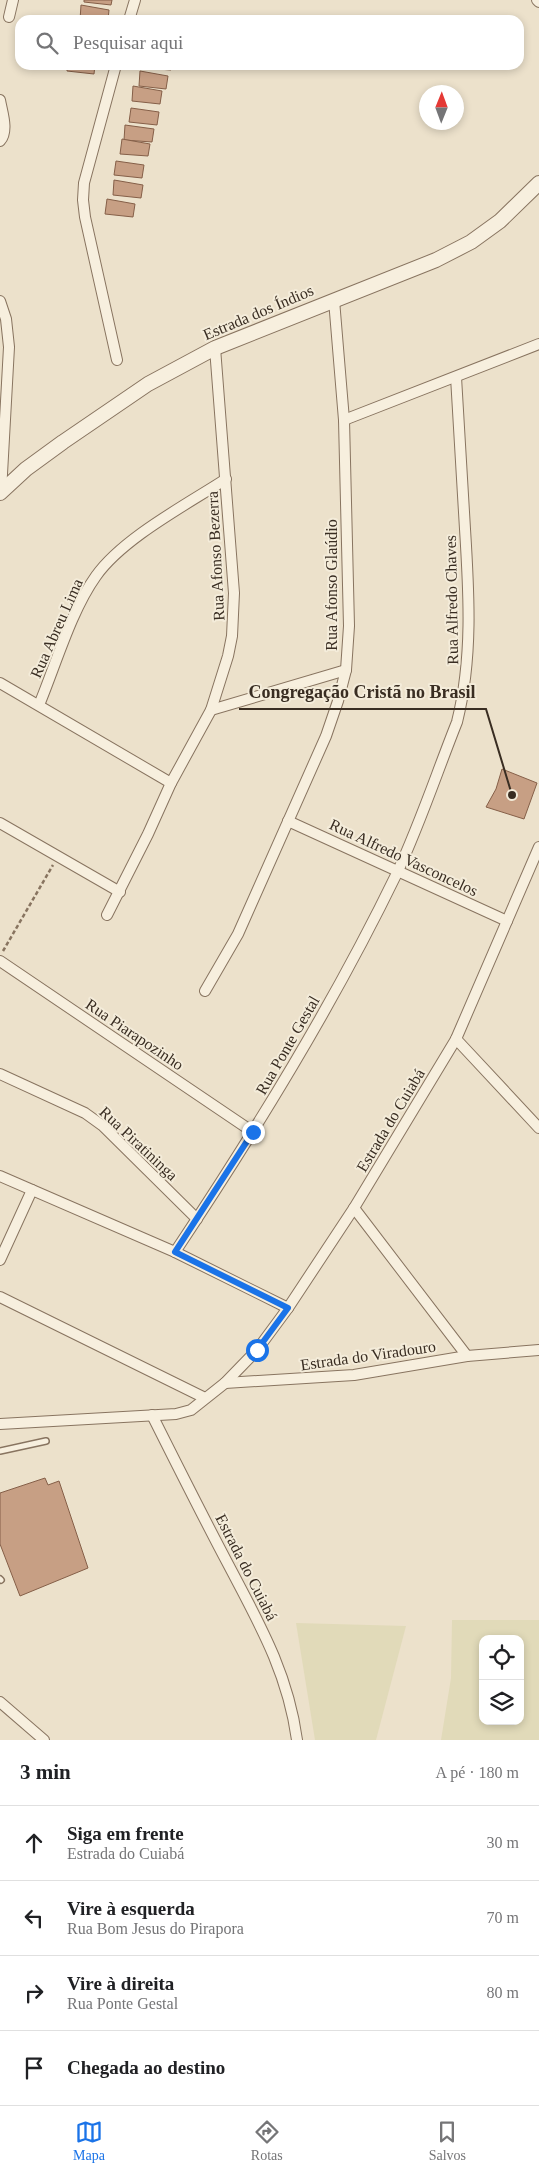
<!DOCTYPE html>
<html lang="pt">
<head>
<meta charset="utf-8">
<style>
	body { margin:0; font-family:"Times New Roman",serif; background:#f6f6f6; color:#202124 }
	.controls { position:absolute; right:15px; bottom:15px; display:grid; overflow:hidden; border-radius:10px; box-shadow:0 2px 8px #0003 }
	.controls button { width:45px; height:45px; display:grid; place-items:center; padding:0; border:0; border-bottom:1px solid #e0e0e0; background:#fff; color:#202124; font:25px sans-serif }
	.compass { position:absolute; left:419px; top:85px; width:45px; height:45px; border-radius:50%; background:#fff; box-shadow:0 2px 8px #0003; rotate:1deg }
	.stop { position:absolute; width:15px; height:15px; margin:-11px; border:4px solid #1a73e8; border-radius:50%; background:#fff }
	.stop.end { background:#1a73e8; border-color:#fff; box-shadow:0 1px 5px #0008 }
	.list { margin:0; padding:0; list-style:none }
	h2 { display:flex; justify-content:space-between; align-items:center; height:65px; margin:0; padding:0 20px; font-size:21px }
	h2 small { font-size:16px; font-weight:400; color:#757577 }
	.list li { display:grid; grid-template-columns:32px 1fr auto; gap:15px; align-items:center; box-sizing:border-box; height:75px; padding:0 20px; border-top:1px solid #e0e0e0 }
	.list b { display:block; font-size:19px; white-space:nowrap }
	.list p { margin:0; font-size:16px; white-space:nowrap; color:#757577 }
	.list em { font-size:16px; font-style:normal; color:#757577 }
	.icon { flex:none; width:28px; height:28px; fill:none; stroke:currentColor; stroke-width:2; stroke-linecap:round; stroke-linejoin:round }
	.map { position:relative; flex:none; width:539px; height:1740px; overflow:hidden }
	.search { position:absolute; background:#fff; box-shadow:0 2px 8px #0003; left:15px; right:15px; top:15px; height:55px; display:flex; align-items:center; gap:12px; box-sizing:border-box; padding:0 18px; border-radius:15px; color:#757577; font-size:19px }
	.sheet { height:365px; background:#fff }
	nav { display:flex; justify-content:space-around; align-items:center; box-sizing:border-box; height:70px; border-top:1px solid #e0e0e0; background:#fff; font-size:14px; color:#757577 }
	nav a { display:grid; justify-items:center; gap:2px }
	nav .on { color:#1a73e8 }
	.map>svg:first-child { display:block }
	.farmland { fill:#e1dab9; fill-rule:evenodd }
	.building { fill:#c79f84; stroke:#855f48 }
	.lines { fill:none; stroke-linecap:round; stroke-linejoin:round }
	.service-casing { stroke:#887460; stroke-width:8 }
	.minor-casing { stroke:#887460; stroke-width:12 }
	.tertiary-casing { stroke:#887460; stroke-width:16 }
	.path { stroke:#887460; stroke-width:2.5; stroke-dasharray:4 2.5; stroke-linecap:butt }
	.service { stroke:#f7efde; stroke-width:5 }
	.minor { stroke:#f7efde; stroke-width:10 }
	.tertiary { stroke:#f7efde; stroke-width:14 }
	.route { stroke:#1a73e8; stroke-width:6 }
	.labels { text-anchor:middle; stroke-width:4; stroke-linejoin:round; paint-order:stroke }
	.street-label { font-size:16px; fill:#392d22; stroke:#f4ecda }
	.leader { fill:none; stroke:#392d22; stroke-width:2 }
	.callout-dot { fill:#392d22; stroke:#f4ecda; stroke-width:2 }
	.callout-label { font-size:18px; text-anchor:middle; font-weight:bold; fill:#392d22; stroke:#f4ecda; stroke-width:4; stroke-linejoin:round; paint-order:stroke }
</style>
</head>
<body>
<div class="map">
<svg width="539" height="1740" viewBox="0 0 539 1740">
	<rect width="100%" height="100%" fill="#ece1cb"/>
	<!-- farmland -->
	<g class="farmland">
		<path d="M452,1620H539V1740H441L451,1678ZM483,1639H520V1721H483Z"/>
		<polygon points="296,1623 406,1626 376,1740 315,1740"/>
	</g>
	<!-- building -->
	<g class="building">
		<polygon points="84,0 112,0 111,5 84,2"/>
		<polygon points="81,5 109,10 108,20 80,20"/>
		<polygon points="67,65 95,65 94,74 67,71"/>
		<polygon points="144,65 172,65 171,70 144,68"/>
		<polygon points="140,71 168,76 166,89 139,86"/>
		<polygon points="133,86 162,91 160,104 132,101"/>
		<polygon points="131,108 159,112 157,125 129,122"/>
		<polygon points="125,125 154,129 152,142 124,140"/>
		<polygon points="122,139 150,144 148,156 120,154"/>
		<polygon points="116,161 144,165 142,178 114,175"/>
		<polygon points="114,180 143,185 141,198 113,195"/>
		<polygon points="107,199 135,204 133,217 105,214"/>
		<polygon points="502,769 537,783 524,819 486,807 496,789"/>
		<polygon points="45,1478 48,1485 59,1481 88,1568 20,1596 0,1544 0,1493"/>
	</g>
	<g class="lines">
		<!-- service casing -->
		<g class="service-casing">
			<g id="service">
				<polyline points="0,1451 46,1441"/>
				<polyline points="0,1579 1,1580"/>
			</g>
		</g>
		<!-- minor casing -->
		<g class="minor-casing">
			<g id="minor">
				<polyline points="537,0 539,2"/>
				<polyline points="9,17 13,0"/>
				<polyline points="129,20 135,0"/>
				<polyline points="116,65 84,183 83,200 85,217 117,360"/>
				<path d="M0,100C2,112 9,131 0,141"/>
				<polyline points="0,301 6,319 9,347 1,492"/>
				<polyline points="344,420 539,344"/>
				<polyline points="0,683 171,783"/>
				<path d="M39,705C56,664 71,611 96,576C123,538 186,505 226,479"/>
				<polyline points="211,710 346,670"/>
				<polyline points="288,821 507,921"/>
				<polyline points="0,823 120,892"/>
				<polyline points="107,915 148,834 171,783 211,710 228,656 232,636 234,593 215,348"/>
				<polyline points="0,961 253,1132"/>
				<polyline points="205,991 238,934 326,736 338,701 346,670 349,626 344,420 334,300"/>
				<polyline points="456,1039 539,1128"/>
				<polyline points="0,1074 85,1113 103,1126 197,1219"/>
				<polyline points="0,1176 175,1252 288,1308"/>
				<polyline points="354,1208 467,1356"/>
				<path d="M175,1252C256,1130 333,1005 397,873C420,824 437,772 457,722C473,658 469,593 465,529C462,478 459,427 456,377"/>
				<polyline points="0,1260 32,1190"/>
				<polyline points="0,1297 205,1398"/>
				<polyline points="225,1383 354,1375 467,1356 539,1350"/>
				<path d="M152,1415C177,1465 202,1515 228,1564C259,1623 288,1673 297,1740"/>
				<polyline points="0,1424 176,1414 191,1410 225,1383 257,1350 288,1308 354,1208 456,1039 539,847"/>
				<polyline points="0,1702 44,1740"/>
			</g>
		</g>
		<!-- tertiary casing -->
		<g class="tertiary-casing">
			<polyline id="tertiary" points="0,493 26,469 63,442 148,384 215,348 436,260 471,242 500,221 539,183"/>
		</g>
		<!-- path -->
		<polyline class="path" points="3,951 53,865"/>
		<!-- service -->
		<use href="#service" class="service"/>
		<!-- minor -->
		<use href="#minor" class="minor"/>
		<!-- tertiary -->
		<use href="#tertiary" class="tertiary"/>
	</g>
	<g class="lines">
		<!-- route -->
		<polyline class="route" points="253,1132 175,1252 288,1308 257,1350"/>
	</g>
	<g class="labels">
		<!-- street labels -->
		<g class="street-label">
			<text transform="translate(258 312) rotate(-23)" y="6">Estrada dos Índios</text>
			<text transform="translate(215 556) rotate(-93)" y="6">Rua Afonso Bezerra</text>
			<text transform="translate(331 585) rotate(-90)" y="6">Rua Afonso Glaúdio</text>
			<text transform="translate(451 600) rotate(-91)" y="6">Rua Alfredo Chaves</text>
			<text transform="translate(56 628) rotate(-66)" y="6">Rua Abreu Lima</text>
			<text transform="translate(404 857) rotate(25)" y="6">Rua Alfredo Vasconcelos</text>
			<text transform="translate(135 1034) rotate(34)" y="6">Rua Piarapozinho</text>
			<text transform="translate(287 1045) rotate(-60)" y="6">Rua Ponte Gestal</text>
			<text transform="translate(390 1120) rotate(-59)" y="6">Estrada do Cuiabá</text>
			<text transform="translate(139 1143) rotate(43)" y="6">Rua Piratininga</text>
			<text transform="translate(368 1355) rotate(-8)" y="6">Estrada do Viradouro</text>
			<text transform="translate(247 1567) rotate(63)" y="6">Estrada do Cuiabá</text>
		</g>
	</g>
	<!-- callouts -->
	<path class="leader" d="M512 795L486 709H239"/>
	<circle class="callout-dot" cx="512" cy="795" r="5"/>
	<g class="callout-label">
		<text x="362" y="698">Congregação Cristã no Brasil</text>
	</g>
</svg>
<div class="controls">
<button><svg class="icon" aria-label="locate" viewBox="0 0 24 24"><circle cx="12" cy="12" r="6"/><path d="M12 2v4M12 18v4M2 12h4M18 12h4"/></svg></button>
<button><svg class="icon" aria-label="layers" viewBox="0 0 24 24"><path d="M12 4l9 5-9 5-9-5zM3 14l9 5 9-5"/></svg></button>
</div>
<svg class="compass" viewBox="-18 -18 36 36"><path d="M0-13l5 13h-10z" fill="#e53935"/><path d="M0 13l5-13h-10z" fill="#757577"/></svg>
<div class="stop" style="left:257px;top:1350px"></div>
<div class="stop end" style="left:253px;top:1132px"></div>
<div class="search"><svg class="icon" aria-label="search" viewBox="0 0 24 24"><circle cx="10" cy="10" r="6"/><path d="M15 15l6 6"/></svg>Pesquisar aqui</div>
</div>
<section class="sheet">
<h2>3 min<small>A pé · 180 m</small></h2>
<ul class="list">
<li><svg class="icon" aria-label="ahead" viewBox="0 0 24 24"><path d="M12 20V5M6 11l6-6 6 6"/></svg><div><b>Siga em frente</b><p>Estrada do Cuiabá</p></div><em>30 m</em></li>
<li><svg class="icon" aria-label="left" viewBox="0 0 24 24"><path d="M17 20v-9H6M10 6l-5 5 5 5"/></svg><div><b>Vire à esquerda</b><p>Rua Bom Jesus do Pirapora</p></div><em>70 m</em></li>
<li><svg class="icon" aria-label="right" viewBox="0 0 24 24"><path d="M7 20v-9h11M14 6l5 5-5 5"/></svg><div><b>Vire à direita</b><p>Rua Ponte Gestal</p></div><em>80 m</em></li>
<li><svg class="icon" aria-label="arrive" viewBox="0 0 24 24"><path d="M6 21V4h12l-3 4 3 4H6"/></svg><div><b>Chegada ao destino</b></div></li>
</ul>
</section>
<nav>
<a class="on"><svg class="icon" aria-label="map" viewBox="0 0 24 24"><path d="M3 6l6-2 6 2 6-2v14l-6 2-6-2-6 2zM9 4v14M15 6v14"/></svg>Mapa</a>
<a><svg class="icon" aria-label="directions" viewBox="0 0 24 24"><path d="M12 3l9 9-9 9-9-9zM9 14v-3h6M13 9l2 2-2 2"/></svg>Rotas</a>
<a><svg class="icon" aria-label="saved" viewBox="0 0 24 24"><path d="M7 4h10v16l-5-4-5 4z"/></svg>Salvos</a>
</nav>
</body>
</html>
